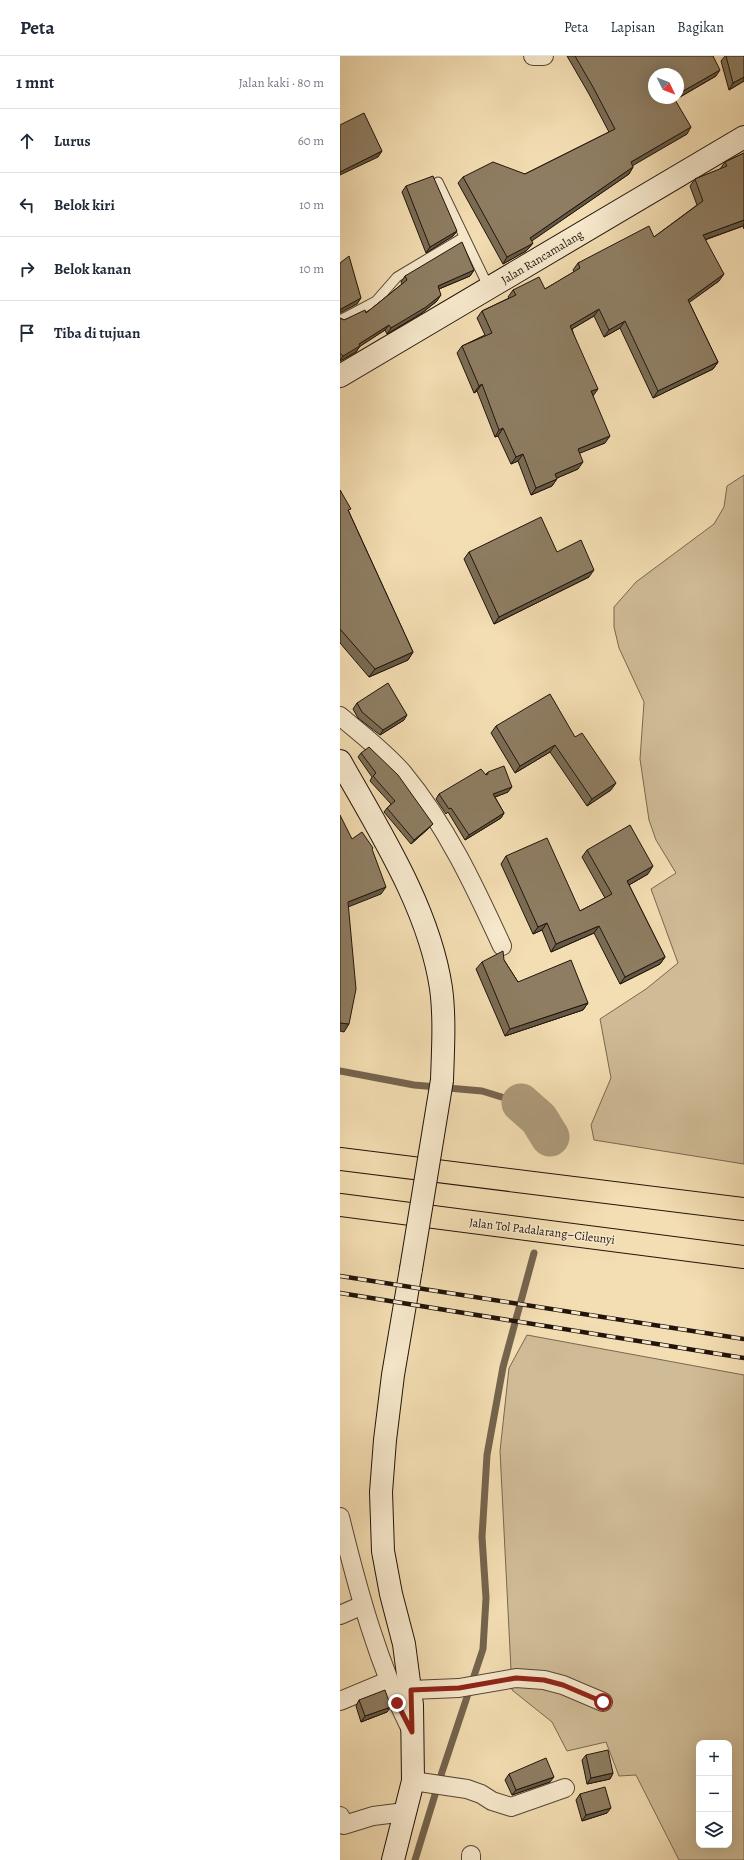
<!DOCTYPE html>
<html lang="id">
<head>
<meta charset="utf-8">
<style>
	body { margin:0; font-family:Alegreya,serif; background:#f2f2f3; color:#1f2937 }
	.controls { position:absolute; right:12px; bottom:12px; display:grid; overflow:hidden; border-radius:8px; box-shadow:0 4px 16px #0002 }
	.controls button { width:36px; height:36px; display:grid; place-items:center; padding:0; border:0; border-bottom:1px solid #e0e1e3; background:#fff; color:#1f2937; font:20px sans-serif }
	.compass { position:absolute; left:308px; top:12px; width:36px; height:36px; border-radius:50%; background:#fff; box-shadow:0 4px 16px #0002; rotate:133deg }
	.stop { position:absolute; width:12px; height:12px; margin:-9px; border:3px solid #8f2418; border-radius:50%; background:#fff }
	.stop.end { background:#8f2418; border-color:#fff; box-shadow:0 1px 4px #0008 }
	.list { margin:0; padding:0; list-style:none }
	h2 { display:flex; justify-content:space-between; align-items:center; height:52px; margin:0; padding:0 16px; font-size:17px }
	h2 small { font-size:13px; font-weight:400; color:#747a83 }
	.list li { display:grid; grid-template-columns:26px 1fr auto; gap:12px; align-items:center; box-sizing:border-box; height:64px; padding:0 16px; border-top:1px solid #e0e1e3 }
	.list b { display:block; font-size:15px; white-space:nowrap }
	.list em { font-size:13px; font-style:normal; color:#747a83 }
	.icon { flex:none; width:22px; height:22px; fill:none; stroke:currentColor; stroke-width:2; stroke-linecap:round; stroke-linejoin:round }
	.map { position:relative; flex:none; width:404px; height:1804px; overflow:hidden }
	header { display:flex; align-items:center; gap:24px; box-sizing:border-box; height:56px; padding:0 20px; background:#fff; border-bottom:1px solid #e0e1e3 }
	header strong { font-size:19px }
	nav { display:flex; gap:22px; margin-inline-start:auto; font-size:14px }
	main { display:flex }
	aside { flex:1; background:#fff }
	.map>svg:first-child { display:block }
	.green { fill:#cfbb96; stroke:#786850; fill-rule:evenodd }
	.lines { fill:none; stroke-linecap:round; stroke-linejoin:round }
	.stream { stroke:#74644d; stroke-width:7 }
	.river { stroke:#ac9979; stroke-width:39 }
	.lane-casing { stroke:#564635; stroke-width:11 }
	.street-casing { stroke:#564635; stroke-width:20 }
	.secondary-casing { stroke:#21140b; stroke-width:24 }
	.highway-casing { stroke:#21140b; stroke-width:24 }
	.lane { stroke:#f7e9cd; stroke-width:9 }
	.street { stroke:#f7e9cd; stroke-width:18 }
	.secondary { stroke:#f7e9cd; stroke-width:22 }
	.highway { stroke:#f3ddb2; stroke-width:22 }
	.rail-casing { stroke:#21140b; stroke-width:4.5 }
	.rail { stroke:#f7e9cd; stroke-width:3; stroke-dasharray:9; stroke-linecap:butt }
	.secondary-bridge-casing { stroke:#21140b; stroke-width:24; stroke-linecap:butt }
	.secondary-bridge { stroke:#f7e9cd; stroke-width:22 }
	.wall { fill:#7a6c54; stroke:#21140b }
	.shaded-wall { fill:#635845; stroke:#21140b }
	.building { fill:#8e7d62; stroke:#21140b }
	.route { stroke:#8f2418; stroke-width:5 }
	.labels { text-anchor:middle; stroke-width:3; stroke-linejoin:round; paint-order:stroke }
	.street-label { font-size:12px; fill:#21140b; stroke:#f7e9cd }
</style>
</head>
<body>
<header>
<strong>Peta</strong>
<nav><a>Peta</a><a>Lapisan</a><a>Bagikan</a></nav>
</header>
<main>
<aside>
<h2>1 mnt<small>Jalan kaki · 80 m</small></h2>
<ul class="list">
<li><svg class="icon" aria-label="ahead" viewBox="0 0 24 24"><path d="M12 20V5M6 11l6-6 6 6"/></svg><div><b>Lurus</b></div><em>60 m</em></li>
<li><svg class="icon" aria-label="left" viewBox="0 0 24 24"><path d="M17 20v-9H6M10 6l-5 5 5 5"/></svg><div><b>Belok kiri</b></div><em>10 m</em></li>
<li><svg class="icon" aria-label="right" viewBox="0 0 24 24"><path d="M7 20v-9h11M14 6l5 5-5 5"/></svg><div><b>Belok kanan</b></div><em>10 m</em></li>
<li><svg class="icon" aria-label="arrive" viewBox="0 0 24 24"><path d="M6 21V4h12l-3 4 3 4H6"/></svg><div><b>Tiba di tujuan</b></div></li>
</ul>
</aside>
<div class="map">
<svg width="404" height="1804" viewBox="0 0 404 1804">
	<rect width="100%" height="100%" fill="#f3ddb2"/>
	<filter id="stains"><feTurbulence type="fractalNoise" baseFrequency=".005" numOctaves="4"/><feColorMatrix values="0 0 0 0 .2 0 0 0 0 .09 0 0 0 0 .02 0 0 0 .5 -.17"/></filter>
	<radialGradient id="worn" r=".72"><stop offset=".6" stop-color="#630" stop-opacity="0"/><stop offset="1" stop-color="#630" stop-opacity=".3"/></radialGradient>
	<!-- green -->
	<g class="green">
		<polygon points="404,419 404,1108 254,1084 251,1069 271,1022 260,963 306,933 338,907 311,833 336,817 316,784 309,764 300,703 304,646 279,592 274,571 274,551 296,526 374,468 384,451 387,430"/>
		<path d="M187,1279L404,1319V1804H339L296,1719L279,1720L266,1686L227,1695L212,1666L172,1634L160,1395L169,1312ZM359,1687H389V1789H359Z"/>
	</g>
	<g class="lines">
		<!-- stream -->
		<g class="stream">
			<polyline points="0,1015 74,1029 142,1035 181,1047"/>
			<polyline points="75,1804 102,1716 143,1593 146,1542 142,1481 147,1399 163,1311 194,1197"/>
		</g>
		<!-- river -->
		<polyline class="river" points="181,1047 199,1063 210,1081"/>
		<!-- lane casing -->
		<g class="lane-casing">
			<g id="lane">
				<polyline points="98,126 149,232"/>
				<polyline points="0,264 36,245 57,221 124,181"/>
			</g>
		</g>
		<!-- street casing -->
		<g class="street-casing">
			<g id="street">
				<polyline points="193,0 204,0"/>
				<path d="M0,660C21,678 45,696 63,717C106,769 134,829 162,890"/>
				<path d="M0,1461C18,1535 38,1608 72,1676"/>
				<polyline points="0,1559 23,1549"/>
				<polyline points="71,1634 119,1632 176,1622 204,1624 223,1629 263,1646"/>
				<polyline points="0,1645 48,1625"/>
				<polyline points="73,1725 127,1733 141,1738 152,1745 171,1751 225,1732"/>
				<polyline points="0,1760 4,1769 33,1760 65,1756"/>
				<polyline points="131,1804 131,1799"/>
			</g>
		</g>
		<!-- secondary casing -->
		<g class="secondary-casing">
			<g id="secondary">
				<polyline points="0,320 404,81"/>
				<path d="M0,705C40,776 89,852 101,932C105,962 103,994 102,1024"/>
				<polyline points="53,1804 73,1725 72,1649 64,1588 51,1538 43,1495 41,1436 45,1384 53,1319 71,1213"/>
			</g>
		</g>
		<!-- highway casing -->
		<g class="highway-casing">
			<g id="highway">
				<polyline points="0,1103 404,1153"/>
				<polyline points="0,1149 404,1201"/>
			</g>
		</g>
		<!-- lane -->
		<use href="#lane" class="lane"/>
		<!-- street -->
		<use href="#street" class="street"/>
		<!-- secondary -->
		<use href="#secondary" class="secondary"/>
		<!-- highway -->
		<use href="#highway" class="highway"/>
		<!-- rail casing -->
		<g class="rail-casing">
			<g id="rail">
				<polyline points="0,1220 404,1283"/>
				<polyline points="0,1237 404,1302"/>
			</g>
		</g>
		<!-- rail -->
		<use href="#rail" class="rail"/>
		<!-- secondary-bridge casing -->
		<g class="secondary-bridge-casing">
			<polyline id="secondary-bridge" points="71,1213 102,1024"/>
		</g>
		<!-- secondary-bridge -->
		<use href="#secondary-bridge" class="secondary-bridge"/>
	</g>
	<!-- wall -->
	<g class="wall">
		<polygon points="227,0 373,0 376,20 335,44 347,78 292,109 293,111 289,118 191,185 193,187 188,193 186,195 163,208 118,127 123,121 185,118 269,76 249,38"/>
		<polygon points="385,0 404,0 404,25 389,34 381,5"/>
		<polygon points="404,97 404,173 403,170 365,184 379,225 349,246 378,306 373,313 313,342 280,272 264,281 254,260 232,273 253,339 265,387 239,397 238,413 217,422 212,430 191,439 178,405 171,408 158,380 155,381 137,335 134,337 117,297 122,290 145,279 137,262 142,255 169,242 168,241 173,234 205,233 234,216 233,214 238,207 314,181 357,149 350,130 355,123 380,113 385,106"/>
		<polygon points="66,130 117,175 113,180 86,197 62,136"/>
		<polygon points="134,214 130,220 99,233 97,245 82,257 47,278 45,274 20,290 16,296 0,305 0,262 4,264 26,257 62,228 61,226 65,220"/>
		<polygon points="0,434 9,456 73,596 68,604 29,621 0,587"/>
		<polygon points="129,496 217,496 249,521 154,568 124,503"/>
		<polygon points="17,647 64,664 40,679 18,662 13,653"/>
		<polygon points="156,670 235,681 271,734 247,750 210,696 175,717 151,677"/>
		<polygon points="21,697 93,768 89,772 71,788 44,756 47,752 51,748 30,725 32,721 18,701"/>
		<polygon points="148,716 168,736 155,741 164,757 161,762 125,784 108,756 106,758 96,743 99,738 145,719"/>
		<polygon points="247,794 308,818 289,829 325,901 320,908 280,928 254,877 211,896 202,874 193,878 161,808 166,800 240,855 265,842 242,801"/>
		<polygon points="164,904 178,926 248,947 243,954 165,980 136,913 142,906"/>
		<polygon points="19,1644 47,1656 21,1666 16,1650"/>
		<polygon points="246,1699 273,1717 270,1723 247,1728 242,1704"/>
		<polygon points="169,1718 210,1726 172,1739 165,1724"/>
		<polygon points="240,1738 267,1757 242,1765 236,1744"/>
	</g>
	<!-- shaded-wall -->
	<g class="shaded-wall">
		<polygon points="380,14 376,20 338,42 338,38"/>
		<polygon points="404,21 404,25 389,34 393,27"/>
		<polygon points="351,71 347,78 287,113 291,106"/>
		<polygon points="42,95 38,101 0,119 0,116"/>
		<polygon points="293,111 289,118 186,189 190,182"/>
		<polygon points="404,164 404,168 403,170 358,186 363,179"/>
		<polygon points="117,175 113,180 86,197 90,191"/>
		<polygon points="193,187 188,193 186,195 163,208 167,201"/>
		<polygon points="134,214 130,220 94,235 98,230"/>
		<polygon points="384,218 379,225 343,251 348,244"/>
		<polygon points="101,239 97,245 82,257 47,278 51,272"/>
		<polygon points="21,242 17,248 0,257 0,254 1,253"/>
		<polygon points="259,253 254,260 225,277 230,270"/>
		<polygon points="285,265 280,272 264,281 269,274"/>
		<polygon points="49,269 45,274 19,291 20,290 16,296 0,305 3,300 19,288"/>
		<polygon points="378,306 373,313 313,342 318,335"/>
		<polygon points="142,328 137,335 134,337 139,330"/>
		<polygon points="258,333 253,340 251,335"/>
		<polygon points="163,372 158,380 155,381 159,374"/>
		<polygon points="270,380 265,387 233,400 238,393"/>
		<polygon points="183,398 178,405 171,408 176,401"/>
		<polygon points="243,406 238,413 210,425 215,418"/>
		<polygon points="217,423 212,430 191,439 196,432"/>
		<polygon points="254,514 249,521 154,568 159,561"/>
		<polygon points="73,596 68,604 29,621 35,613"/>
		<polygon points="67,659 64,664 40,679 43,674"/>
		<polygon points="215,689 210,696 175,717 180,710"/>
		<polygon points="276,727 271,734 247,750 252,743"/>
		<polygon points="172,731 168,736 150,743 153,738"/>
		<polygon points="164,757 161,762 125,784 129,779"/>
		<polygon points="93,768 89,772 71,788 74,784"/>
		<polygon points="313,810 308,818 282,833 287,825"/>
		<polygon points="46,831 41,838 3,853 8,846"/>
		<polygon points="207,867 202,874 193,878 198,871"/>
		<polygon points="259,870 254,877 211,896 216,888"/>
		<polygon points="325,901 320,908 280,928 285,921"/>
		<polygon points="248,947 243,954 165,980 170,973"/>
		<polygon points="0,967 9,968 4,976 0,975"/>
		<polygon points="51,1651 47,1656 21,1666 25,1660"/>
		<polygon points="273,1717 270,1723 247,1728 251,1722"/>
		<polygon points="214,1721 210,1726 172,1739 176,1734"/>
		<polygon points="271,1752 267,1757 242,1765 246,1759"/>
	</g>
	<!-- building -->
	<g class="building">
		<polygon points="235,0 373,0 380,14 338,38 338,18 314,18 314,42 334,42 351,71 291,106 293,111 190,182 193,187 190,189 167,201 123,121 153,106 185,118 275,73 253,31"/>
		<polygon points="386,0 404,0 404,21 393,27"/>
		<polygon points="24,57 42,95 0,116 0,69"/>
		<polygon points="404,97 404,164 363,179 384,218 348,244 378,306 318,335 285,265 269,274 259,253 230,270 258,333 251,335 270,380 238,393 243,406 215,418 217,423 196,432 183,398 176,401 163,372 159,374 142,328 139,330 122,290 152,277 142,255 176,239 173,234 199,221 205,233 240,212 238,207 309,170 314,181 363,145 355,123 387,110 385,106"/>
		<polygon points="93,120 117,175 90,191 66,130"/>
		<polygon points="122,186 134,214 98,230 101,239 86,251 51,272 49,269 19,288 20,290 3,300 0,297 0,262 4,264 25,254 26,257 67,224 65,220"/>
		<polygon points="9,200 21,242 1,253 0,255 0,207"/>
		<polygon points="0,434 11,453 8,454 73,596 35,613 0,573"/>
		<polygon points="201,461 217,496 241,484 254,514 159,561 129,496"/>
		<polygon points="48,627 67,659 43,674 22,656 17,647"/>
		<polygon points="210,638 235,681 242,677 276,727 252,743 215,689 180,710 156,670"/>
		<polygon points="29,691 58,719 93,768 74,784 47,752 55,745 33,720 36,717 21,697"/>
		<polygon points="164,710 172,731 153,738 164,757 129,779 111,752 109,753 99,738 141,713 146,719 148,718 148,716"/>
		<polygon points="0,759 12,783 22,776 33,792 32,793 46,831 8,846 16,933 9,968 0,967"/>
		<polygon points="290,769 313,810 287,825 325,901 285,921 259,870 216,888 207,867 198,871 166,800 207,782 240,855 272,838 247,794"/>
		<polygon points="163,895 164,904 178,926 231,904 248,947 170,973 142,906"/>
		<polygon points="45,1634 51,1651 25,1660 19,1644"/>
		<polygon points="268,1694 273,1717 251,1722 246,1699"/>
		<polygon points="206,1702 214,1721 176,1734 169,1718"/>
		<polygon points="265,1731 271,1752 246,1759 240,1738"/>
	</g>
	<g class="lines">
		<!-- route -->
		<polyline class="route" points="57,1647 72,1676 71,1634 119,1632 176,1622 204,1624 223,1629 263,1646"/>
	</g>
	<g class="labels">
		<!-- street labels -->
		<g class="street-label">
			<text transform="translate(202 201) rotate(-31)" y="4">Jalan Rancamalang</text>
			<text transform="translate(202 1175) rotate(7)" y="4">Jalan Tol Padalarang–Cileunyi</text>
		</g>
	</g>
	<rect width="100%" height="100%" filter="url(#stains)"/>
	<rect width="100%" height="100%" fill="url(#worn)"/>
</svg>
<div class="controls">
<button>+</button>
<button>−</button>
<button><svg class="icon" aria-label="layers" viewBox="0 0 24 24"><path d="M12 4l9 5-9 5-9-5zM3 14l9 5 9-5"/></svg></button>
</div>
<svg class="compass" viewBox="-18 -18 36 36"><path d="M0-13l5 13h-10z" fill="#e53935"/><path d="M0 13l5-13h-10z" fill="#747a83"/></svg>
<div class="stop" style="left:263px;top:1646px"></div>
<div class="stop end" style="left:57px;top:1647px"></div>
</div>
</main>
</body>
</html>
